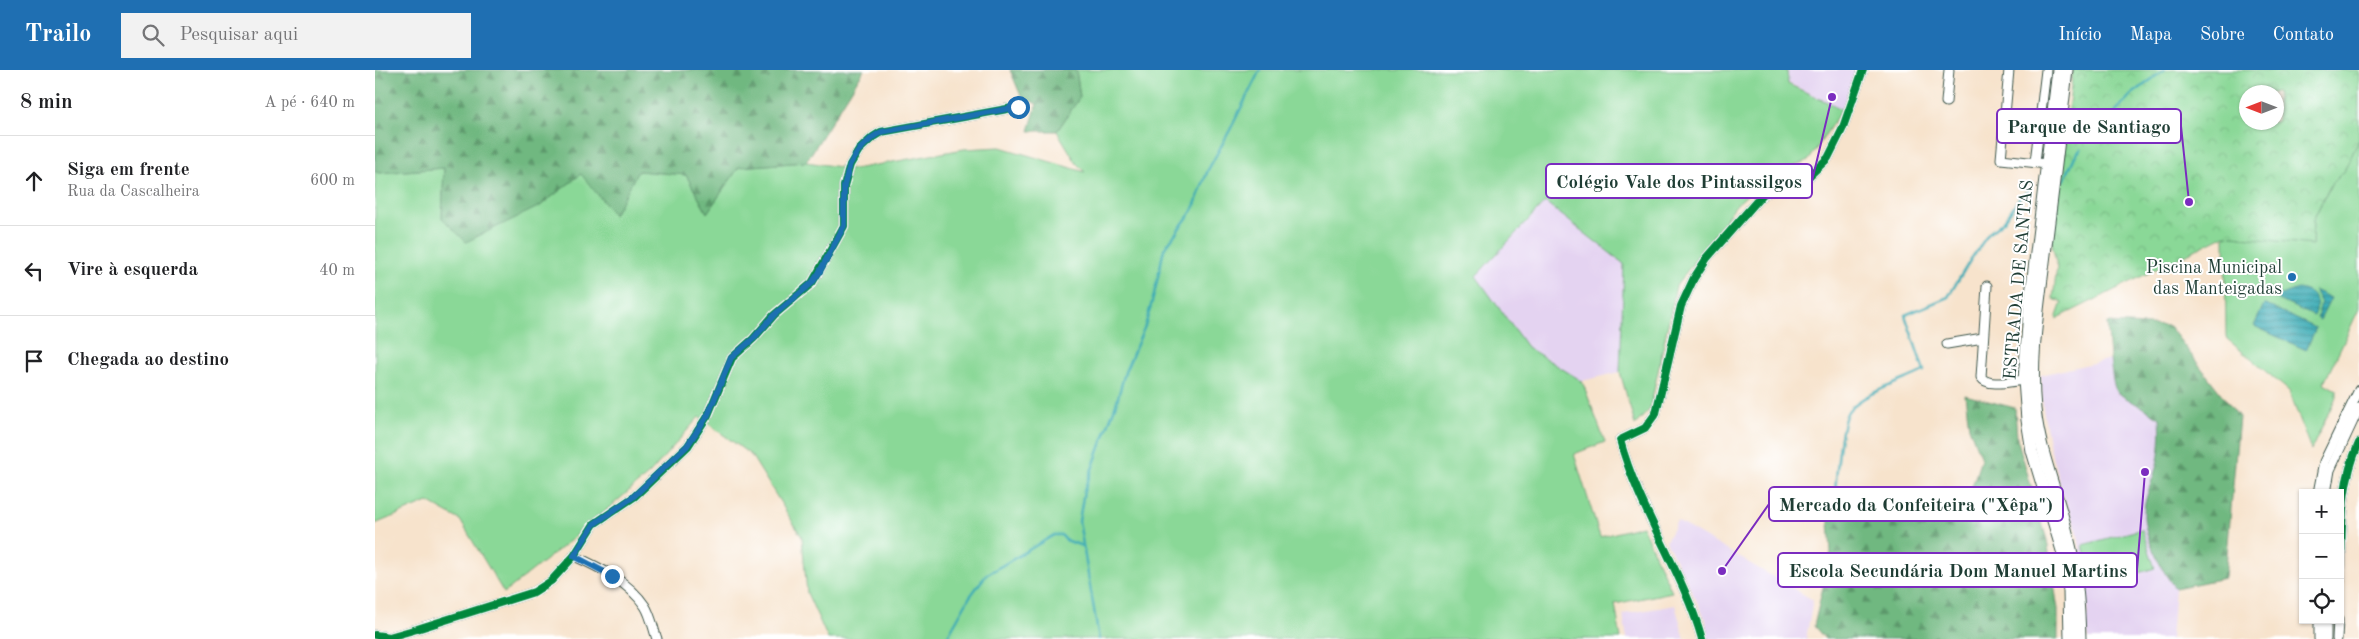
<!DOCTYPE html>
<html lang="pt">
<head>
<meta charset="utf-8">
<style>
	body { margin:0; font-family:"Old Standard TT",serif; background:#f2f2f2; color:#202124 }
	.controls { position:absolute; right:15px; bottom:15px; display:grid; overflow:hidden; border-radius:0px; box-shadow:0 1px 4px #0004 }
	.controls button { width:45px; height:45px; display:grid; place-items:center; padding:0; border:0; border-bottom:1px solid #e0e0e0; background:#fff; color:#202124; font:25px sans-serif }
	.compass { position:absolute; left:1864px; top:15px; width:45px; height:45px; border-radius:50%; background:#fff; box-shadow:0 1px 4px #0004; rotate:270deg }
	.stop { position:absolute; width:15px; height:15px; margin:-11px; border:4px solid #1f6fb2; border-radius:50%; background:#fff }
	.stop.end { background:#1f6fb2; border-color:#fff; box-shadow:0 1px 5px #0008 }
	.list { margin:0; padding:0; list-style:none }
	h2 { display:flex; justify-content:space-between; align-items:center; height:65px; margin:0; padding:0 20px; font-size:21px }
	h2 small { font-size:16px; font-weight:400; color:#757577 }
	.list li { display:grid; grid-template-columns:32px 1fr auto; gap:15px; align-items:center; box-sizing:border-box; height:90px; padding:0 20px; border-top:1px solid #e0e0e0 }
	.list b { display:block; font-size:19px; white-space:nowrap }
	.list p { margin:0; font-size:16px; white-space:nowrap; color:#757577 }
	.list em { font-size:16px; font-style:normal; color:#757577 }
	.icon { flex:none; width:28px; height:28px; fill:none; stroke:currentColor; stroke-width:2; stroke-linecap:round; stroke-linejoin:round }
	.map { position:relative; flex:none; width:1984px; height:569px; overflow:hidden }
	header { display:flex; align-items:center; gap:30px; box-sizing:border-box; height:70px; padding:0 25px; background:#1f6fb2; color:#fff }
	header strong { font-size:24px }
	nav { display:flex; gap:28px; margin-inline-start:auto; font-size:18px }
	.search { width:350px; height:45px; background:#f2f2f2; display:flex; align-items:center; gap:12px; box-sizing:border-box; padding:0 18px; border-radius:0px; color:#757577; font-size:19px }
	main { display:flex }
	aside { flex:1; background:#fff }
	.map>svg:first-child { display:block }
	.built { fill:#e4d3f1 }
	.green { fill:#8ad897; stroke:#548a66 }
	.forest { fill:url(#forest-firs); stroke:#477a5a }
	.park { fill:url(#park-crowns); stroke:#548a66; fill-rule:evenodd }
	.water { fill:url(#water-rules); stroke:#2c7474 }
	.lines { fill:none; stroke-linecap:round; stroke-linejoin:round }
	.stream { stroke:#3aabb5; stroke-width:2.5 }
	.minor-casing { stroke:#3f564b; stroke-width:11 }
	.major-casing { stroke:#3f564b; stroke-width:13 }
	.minor { stroke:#fff; stroke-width:9 }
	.major { stroke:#fff; stroke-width:11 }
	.cycleway-casing { stroke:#fff; stroke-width:11 }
	.cycleway { stroke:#00873e; stroke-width:8 }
	.route { stroke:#1f6fb2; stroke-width:6 }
	.poi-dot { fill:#1f6fb2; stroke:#fff; stroke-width:2 }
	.labels { text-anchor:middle; stroke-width:4; stroke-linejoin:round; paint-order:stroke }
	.poi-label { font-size:18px; fill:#1f3d34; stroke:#fff; text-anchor:end }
	.street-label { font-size:18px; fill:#1f3d34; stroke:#fff }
	.leader { fill:none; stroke:#7b2cbf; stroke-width:2 }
	.callout-dot { fill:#7b2cbf; stroke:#fff; stroke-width:2 }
	.callout { fill:#fff; stroke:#7b2cbf; stroke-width:2 }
	.callout-label { font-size:19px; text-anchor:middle; font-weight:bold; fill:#1f3d34 }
</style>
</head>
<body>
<header>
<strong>Trailo</strong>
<div class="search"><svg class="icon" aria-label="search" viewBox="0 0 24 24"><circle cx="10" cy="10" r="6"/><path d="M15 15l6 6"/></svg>Pesquisar aqui</div>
<nav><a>Início</a><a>Mapa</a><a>Sobre</a><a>Contato</a></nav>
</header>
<main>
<aside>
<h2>8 min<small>A pé · 640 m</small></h2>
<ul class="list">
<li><svg class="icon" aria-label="ahead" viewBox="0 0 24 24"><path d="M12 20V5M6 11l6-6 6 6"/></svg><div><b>Siga em frente</b><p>Rua da Cascalheira</p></div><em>600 m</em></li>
<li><svg class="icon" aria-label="left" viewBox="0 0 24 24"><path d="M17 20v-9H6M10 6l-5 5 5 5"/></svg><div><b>Vire à esquerda</b></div><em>40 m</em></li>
<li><svg class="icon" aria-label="arrive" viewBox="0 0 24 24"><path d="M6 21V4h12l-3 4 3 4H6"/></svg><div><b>Chegada ao destino</b></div></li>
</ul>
</aside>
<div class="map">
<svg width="1984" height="569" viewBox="0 0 1984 569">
	<defs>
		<pattern id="forest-firs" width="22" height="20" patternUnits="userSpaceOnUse" patternTransform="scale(1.25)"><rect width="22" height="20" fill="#6fb880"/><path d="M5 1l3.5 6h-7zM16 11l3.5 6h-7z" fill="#5b976a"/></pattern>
		<pattern id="park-crowns" width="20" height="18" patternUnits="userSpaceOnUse" patternTransform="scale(1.25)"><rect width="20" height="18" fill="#8ad897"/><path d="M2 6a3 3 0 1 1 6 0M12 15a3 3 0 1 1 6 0" fill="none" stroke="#77ba83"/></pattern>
		<pattern id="water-rules" width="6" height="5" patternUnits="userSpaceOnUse" patternTransform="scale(1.25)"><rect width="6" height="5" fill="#3aabb5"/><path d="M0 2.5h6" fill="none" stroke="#308c94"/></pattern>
	</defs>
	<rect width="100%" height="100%" fill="#fff"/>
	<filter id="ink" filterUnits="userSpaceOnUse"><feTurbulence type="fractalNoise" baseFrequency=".02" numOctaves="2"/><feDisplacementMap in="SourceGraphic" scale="10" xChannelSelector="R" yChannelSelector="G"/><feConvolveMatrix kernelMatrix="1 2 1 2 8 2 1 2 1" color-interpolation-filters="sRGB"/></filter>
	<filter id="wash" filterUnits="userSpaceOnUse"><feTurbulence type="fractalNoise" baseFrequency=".0096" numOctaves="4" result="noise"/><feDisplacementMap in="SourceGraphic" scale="20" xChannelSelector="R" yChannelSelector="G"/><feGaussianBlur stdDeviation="1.12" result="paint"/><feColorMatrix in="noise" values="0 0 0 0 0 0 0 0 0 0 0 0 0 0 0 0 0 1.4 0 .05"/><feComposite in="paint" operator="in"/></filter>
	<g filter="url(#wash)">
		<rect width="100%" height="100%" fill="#f7e3cc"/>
		<!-- built -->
		<g class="built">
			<polygon points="1412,0 1484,0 1467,39 1413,13"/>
			<polygon points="1170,132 1249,194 1245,302 1207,311 1152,277 1101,206"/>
			<polygon points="1732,253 1794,256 1864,347 1850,508 1800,518 1796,569 1714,569 1712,561 1712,521 1702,459 1688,426 1675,378 1668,338 1666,305 1736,289"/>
			<polygon points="1302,451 1438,530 1431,569 1332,569 1331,550 1291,471"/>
			<polygon points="1300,535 1310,569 1252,569 1248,544"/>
		</g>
		<!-- green -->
		<g class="green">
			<polygon points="701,0 1412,0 1413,14 1467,39 1434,90 1391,108 1361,135 1301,216 1275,339 1260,355 1245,302 1249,194 1170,132 1101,206 1152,277 1207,311 1230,372 1199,384 1225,467 1267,456 1297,522 1240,534 1246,569 453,569 432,523 427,467 376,385 324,347 275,403 201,466 129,523 85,450 53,432 0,454 0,101 4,103 69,98 67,148 165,136 206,104 263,101 311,105 332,143 364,97 431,92 479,99 589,79 625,77 710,102 702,94 682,61 705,27"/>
			<polygon points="1984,70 1984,239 1949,313 1961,320 1961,327 1936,380 1914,321 1851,268 1850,165 1937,174 1938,150 1956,114 1969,101"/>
			<polygon points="1767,459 1780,498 1718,516 1708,475"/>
		</g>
		<!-- forest -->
		<g class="forest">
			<polygon points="0,0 489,0 431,92 364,97 332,143 311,105 263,101 239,145 206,104 165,136 91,172 67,148 69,98 4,103 0,101"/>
			<polygon points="635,0 701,0 705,27 682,61 654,61 662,34 646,26"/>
			<path d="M1732,253L1794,256L1864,347L1850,508L1800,518C1787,501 1768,465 1769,443C1769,429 1777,412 1781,398C1786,381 1786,365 1785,348L1741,322C1734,299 1735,276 1732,253Z"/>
			<polygon points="1590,325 1640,338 1642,368 1672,470 1683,539 1683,569 1450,569 1439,556 1456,482 1453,438 1514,450 1558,453 1590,438 1606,389 1594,357"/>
		</g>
		<!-- park -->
		<path class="park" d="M1698,0H1984V70L1969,101L1955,115L1938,150L1937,175L1850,165L1681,249L1687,232L1678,229L1682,196L1677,174ZM1872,22H1902V52H1872Z"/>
		<!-- water -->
		<g class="water">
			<path d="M1923,219C1939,221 1946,232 1939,246L1892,225L1893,222L1906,225Z"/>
			<polygon points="1939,220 1956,228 1945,250 1942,248 1946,233"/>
			<polygon points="1889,234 1941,258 1931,280 1879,256"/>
		</g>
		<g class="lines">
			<!-- stream -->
			<g class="stream">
				<polyline points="1716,67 1756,25 1789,0"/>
				<polyline points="1689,111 1700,86 1706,79"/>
				<path d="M1460,432C1460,417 1465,350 1474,340C1490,322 1527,312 1549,301L1530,245L1573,227L1596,189L1614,163L1629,151L1645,127L1655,120"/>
				<polyline points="571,569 594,528 611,505 679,465 686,465 691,470 707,476"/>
				<polyline points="724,569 704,451 709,421 742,331 750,302 770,256 779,225 789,179 818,140 833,100 855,60 885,0"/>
			</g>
		</g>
	</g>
	<g filter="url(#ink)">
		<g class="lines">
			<!-- minor casing -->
			<g class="minor-casing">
				<g id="minor">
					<polyline points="1634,0 1626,89 1672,94"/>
					<polyline points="1571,32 1574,0"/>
					<polyline points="1660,92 1671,0"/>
					<path d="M1612,216L1606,307C1613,318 1637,311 1649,310"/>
					<polyline points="1572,274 1608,268"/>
					<polyline points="1943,423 1949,392 1984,320"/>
					<polyline points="1951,423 1955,400 1984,338"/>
					<path d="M199,486C224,497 254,512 270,536C276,545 278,558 282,569"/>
					<path d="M1965,511C1968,462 1963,420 1984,373"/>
					<polyline points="1944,550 1944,569"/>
					<polyline points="1951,550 1951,569"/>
					<polyline points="0,565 14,567 42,559 159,522 176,511 199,486 219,454 259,427 313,376 333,345 357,288 378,269 399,245 437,213 469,156 469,116 475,95 484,80 498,67 506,62 643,37"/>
					<path d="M1327,569C1308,501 1264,441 1245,370L1270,358L1281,343L1306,236L1319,208L1332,188L1388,124L1433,107L1453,88L1467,60L1488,0"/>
					<polyline points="1962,569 1963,550"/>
				</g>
			</g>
			<!-- major casing -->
			<g class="major-casing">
				<g id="major">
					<polyline points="1683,0 1654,241 1649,310 1652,350 1657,381 1688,484 1694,521 1695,569"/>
					<path d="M1692,0C1685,64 1677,128 1669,192C1663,241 1655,290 1660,339C1665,384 1683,424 1693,467C1702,501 1704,535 1705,569"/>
				</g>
			</g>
			<!-- minor -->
			<use href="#minor" class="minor"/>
			<!-- major -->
			<use href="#major" class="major"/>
			<!-- cycleway casing -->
			<g class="cycleway-casing">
				<g id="cycleway">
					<path d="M1965,511C1968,462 1963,420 1984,373"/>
					<polyline points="0,565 14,567 42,559 159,522 176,511 199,486 219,454 259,427 313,376 333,345 357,288 378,269 399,245 437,213 469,156 469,116 475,95 484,80 498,67 506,62 643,37"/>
					<path d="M1327,569C1308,501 1264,441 1245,370L1270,358L1281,343L1306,236L1319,208L1332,188L1388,124L1433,107L1453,88L1467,60L1488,0"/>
				</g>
			</g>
			<!-- cycleway -->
			<use href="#cycleway" class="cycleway"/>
		</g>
	</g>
	<g class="lines" filter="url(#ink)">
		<!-- route -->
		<polyline class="route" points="237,506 199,486 219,454 258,427 312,376 333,345 356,288 378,269 399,245 437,213 444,203 469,156 469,116 475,94 484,80 498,67 506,62 643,37"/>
	</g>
	<!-- markers -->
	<circle class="poi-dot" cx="1917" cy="207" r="5"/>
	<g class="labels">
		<!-- poi labels -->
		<g class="poi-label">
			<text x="1907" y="203">Piscina Municipal<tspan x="1907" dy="21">das Manteigadas</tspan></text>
		</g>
		<!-- street labels -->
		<g class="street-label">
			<text transform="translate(1643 210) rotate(-85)" y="6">ESTRADA DE SANTAS</text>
		</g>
	</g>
	<!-- callouts -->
	<path class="leader" d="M1814 132L1806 56M1457 27L1437 111M1347 501L1394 434M1770 402L1762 500"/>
	<g class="callout-dot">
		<circle cx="1814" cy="132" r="5"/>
		<circle cx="1457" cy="27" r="5"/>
		<circle cx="1347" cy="501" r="5"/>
		<circle cx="1770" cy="402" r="5"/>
	</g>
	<g class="callout">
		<rect x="1622" y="39" width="184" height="34" rx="5"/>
		<rect x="1171" y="94" width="266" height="34" rx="5"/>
		<rect x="1394" y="417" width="294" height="34" rx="5"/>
		<rect x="1403" y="483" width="359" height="34" rx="5"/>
	</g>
	<g class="callout-label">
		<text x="1714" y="63">Parque de Santiago</text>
		<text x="1304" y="118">Colégio Vale dos Pintassilgos</text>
		<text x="1541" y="441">Mercado da Confeiteira ("Xêpa")</text>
		<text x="1583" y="507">Escola Secundária Dom Manuel Martins</text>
	</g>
</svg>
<div class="controls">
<button>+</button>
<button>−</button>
<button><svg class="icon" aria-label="locate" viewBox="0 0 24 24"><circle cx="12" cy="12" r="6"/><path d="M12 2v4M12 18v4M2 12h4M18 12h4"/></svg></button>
</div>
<svg class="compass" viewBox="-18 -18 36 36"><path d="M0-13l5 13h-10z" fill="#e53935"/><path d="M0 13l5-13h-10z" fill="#757577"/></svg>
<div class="stop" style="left:643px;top:37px"></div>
<div class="stop end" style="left:237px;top:506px"></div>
</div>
</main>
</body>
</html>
